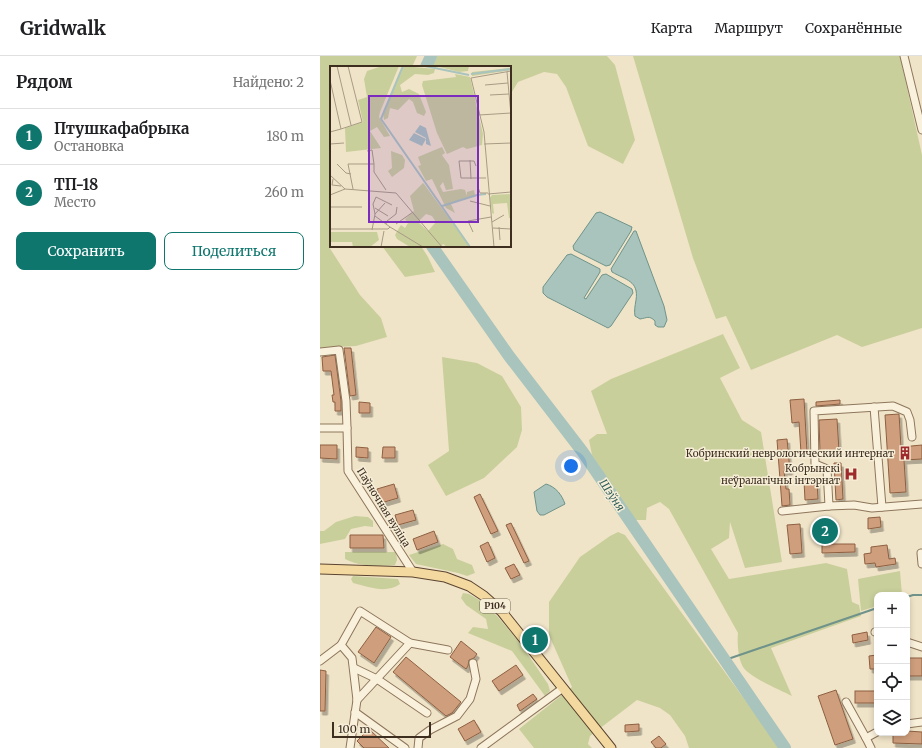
<!DOCTYPE html>
<html lang="ru">
<head>
<meta charset="utf-8">
<style>
	body { margin:0; font-family:Merriweather,serif; background:#f6f6f6; color:#202124 }
	.controls { position:absolute; right:12px; bottom:12px; display:grid; overflow:hidden; border-radius:8px; box-shadow:0 2px 6px #0003 }
	.controls button { width:36px; height:36px; display:grid; place-items:center; padding:0; border:0; border-bottom:1px solid #e0e0e0; background:#fff; color:#202124; font:20px sans-serif }
	.scale { position:absolute; left:12px; bottom:10px; width:99px; box-sizing:border-box; padding-left:4px; border:2px solid #3d2e20; border-top:0; font-size:11px; line-height:14px; white-space:nowrap; color:#3d2e20; -webkit-text-stroke:3px #f7eed8; paint-order:stroke }
	.you { position:absolute; left:251px; top:410px; width:14px; height:14px; margin:-10px; border:3px solid #fff; border-radius:50%; background:#1a73e8; box-shadow:0 0 0 6px #1a73e833 }
	.badge { display:grid; place-items:center; width:26px; height:26px; border-radius:50%; background:#0f766e; color:#fff; font-size:13px; font-weight:700 }
	.pin { position:absolute; translate:-50% -50%; border:2px solid #fff; box-shadow:0 1px 4px #0006 }
	.list { margin:0; padding:0; list-style:none }
	h2 { display:flex; justify-content:space-between; align-items:center; height:52px; margin:0; padding:0 16px; font-size:17px }
	h2 small { font-size:13px; font-weight:400; color:#757577 }
	.list li { display:grid; grid-template-columns:26px 1fr auto; gap:12px; align-items:center; box-sizing:border-box; height:56px; padding:0 16px; border-top:1px solid #e0e0e0 }
	.list b { display:block; font-size:15px; white-space:nowrap }
	.list p { margin:0; font-size:13px; white-space:nowrap; color:#757577 }
	.list em { font-size:13px; font-style:normal; color:#757577 }
	.actions { display:flex; gap:8px; padding:12px 16px }
	.actions a { flex:1; padding:9px 0; border:1px solid #0f766e; border-radius:8px; text-align:center; font-size:14px; color:#0f766e }
	.actions .main { background:#0f766e; color:#fff }
	.icon { flex:none; width:22px; height:22px; fill:none; stroke:currentColor; stroke-width:2; stroke-linecap:round; stroke-linejoin:round }
	.map { position:relative; flex:none; width:602px; height:692px; overflow:hidden }
	header { display:flex; align-items:center; gap:24px; box-sizing:border-box; height:56px; padding:0 20px; background:#fff; border-bottom:1px solid #e0e0e0 }
	header strong { font-size:19px }
	nav { display:flex; gap:22px; margin-inline-start:auto; font-size:14px }
	main { display:flex }
	aside { flex:1; background:#fff }
	.map>svg:first-child { display:block }
	.green { fill:#c9cf9b }
	.water { fill:#a9c4bc; stroke:#6f938a }
	.lines { fill:none; stroke-linecap:round; stroke-linejoin:round }
	.stream { stroke:#6f938a; stroke-width:2 }
	.river { stroke:#a9c4bc; stroke-width:12 }
	.building { fill:#cf9f7d; stroke:#8d5f41; filter:url(#shadow) }
	.minor-casing { stroke:#8d765c; stroke-width:9 }
	.major-casing { stroke:#5b4430; stroke-width:11 }
	.minor { stroke:#faf1dc; stroke-width:7 }
	.major { stroke:#f3d9a0; stroke-width:9 }
	.labels { text-anchor:middle; stroke-width:3; stroke-linejoin:round; paint-order:stroke }
	.shield { fill:#f7eed8; stroke:#756857; stroke-width:1 }
	.shield-label { font-size:9px; font-weight:bold; fill:#3d2e20 }
	.poi-label { font-size:10px; fill:#3d2e20; stroke:#f7eed8; text-anchor:end }
	.street-label { font-size:10px; fill:#3d2e20; stroke:#f7eed8 }
	.water-label { font-size:11px; font-style:italic; fill:#2f5d5a; stroke:#f7eed8 }
	.inset-river { fill:none; stroke:#a9c4bc; stroke-width:2 }
	.inset-road { fill:none; stroke:#a89b85; stroke-width:1 }
	.view { fill:#7b2cbf; fill-opacity:0.15; stroke:#7b2cbf; stroke-width:2 }
	.inset-edge { fill:none; stroke:#3d2e20; stroke-width:2 }
</style>
</head>
<body>
<header>
<strong>Gridwalk</strong>
<nav><a>Карта</a><a>Маршрут</a><a>Сохранённые</a></nav>
</header>
<main>
<aside>
<h2>Рядом<small>Найдено: 2</small></h2>
<ul class="list">
<li><span class="badge">1</span><div><b>Птушкафабрыка</b><p>Остановка</p></div><em>180 m</em></li>
<li><span class="badge">2</span><div><b>ТП-18</b><p>Место</p></div><em>260 m</em></li>
</ul>
<div class="actions"><a class="main">Сохранить</a><a>Поделиться</a></div>
</aside>
<div class="map">
<svg width="602" height="692" viewBox="0 0 602 692">
	<defs>
		<filter id="shadow"><feDropShadow dx="2.5" dy="4" stdDeviation="0" flood-color="#0004"/></filter>
	</defs>
	<rect width="100%" height="100%" fill="#f0e4c8"/>
	<!-- green -->
	<g class="green">
		<polygon points="0,0 97,0 92,11 11,11 11,190 9,191 40,239 61,262 67,281 36,290 0,292"/>
		<polygon points="117,0 287,0 295,9 315,84 303,108 268,90 246,31 237,18 224,16 198,26 190,39 190,11 112,11"/>
		<polygon points="313,0 580,0 602,99 602,272 542,291 517,279 431,314 406,260 396,263 373,202"/>
		<polygon points="62,190 101,190 108,201 115,216 85,221"/>
		<path d="M403,278L420,312L400,322L422,364L441,376L462,506L425,512L410,466L409,482L391,493L409,523L506,507L527,513L532,546L539,549L541,560L451,592L472,640C460,634 429,621 423,611C418,603 417,586 418,577L349,453L340,446L327,452L326,464H314L272,399L269,384L277,378H287L271,335L291,323Z"/>
		<polygon points="122,301 157,307 182,320 201,351 202,374 197,391 164,422 126,440 108,409 129,395"/>
		<polygon points="35,460 48,461 53,465 53,471 45,470 31,473 25,483 0,488 0,475 4,475 16,466"/>
		<polygon points="298,476 305,479 460,692 369,692 365,680 350,659 340,652 317,644 270,680 268,688 272,692 214,692 199,673 252,631 229,579 229,546 260,501 290,480"/>
		<polygon points="123,488 133,493 137,503 152,509 155,517 147,520 138,517 96,508 89,499"/>
		<path d="M25,496H76L77,504L75,509C60,510 40,511 25,503Z"/>
		<polygon points="580,515 582,539 557,539 557,550 541,555 538,523"/>
		<path d="M33,520L78,523L80,528C66,538 49,531 33,527L31,523Z"/>
		<polygon points="143,537 149,538 161,545 178,561 200,587 228,628 230,635 225,640 192,595 148,577 153,571 168,573 166,563 146,549 141,542"/>
	</g>
	<!-- water -->
	<g class="water">
		<polygon points="280,156 312,171 311,175 290,209 286,210 254,194 253,190 276,157"/>
		<path d="M314,175H316L344,250L347,264L344,271H338L335,269V265C329,259 327,262 320,263L315,260C314,255 315,250 316,244C319,225 306,224 292,216L291,213Z"/>
		<polygon points="251,198 280,213 280,216 264,242 266,243 282,219 286,218 312,233 313,237 291,270 288,272 227,241 223,237 223,231 247,199"/>
		<path d="M226,428C236,431 242,439 245,448L224,459H220L217,455L214,436Z"/>
	</g>
	<g class="lines">
		<!-- stream -->
		<g class="stream">
			<polyline points="587,541 593,539 602,539"/>
			<polyline points="405,604 557,552"/>
		</g>
		<!-- river -->
		<g class="river">
			<polyline points="106,11 111,0"/>
			<polyline points="112,190 189,300 262,395 465,692"/>
		</g>
	</g>
	<!-- building -->
	<g class="building">
		<polygon points="24,292 31,292 36,339 30,340"/>
		<polygon points="15,299 21,345 21,355 15,355 15,346 13,346 12,339 14,339 11,315 3,315 2,301"/>
		<polygon points="484,343 487,396 481,397 479,366 472,367 470,344"/>
		<polygon points="520,344 520,348 496,350 496,346"/>
		<polygon points="39,346 50,347 50,357 39,357"/>
		<polygon points="579,358 581,391 602,389 602,403 584,404 586,436 570,437 565,359"/>
		<polygon points="517,363 519,395 500,396 499,364"/>
		<polygon points="467,383 470,415 464,415 466,433 469,433 470,449 462,450 457,384"/>
		<polygon points="0,389 17,389 17,403 0,402"/>
		<polygon points="36,391 48,392 48,402 36,401"/>
		<polygon points="63,391 75,391 75,402 62,402"/>
		<polygon points="514,407 521,407 523,443 516,444"/>
		<polygon points="484,425 497,425 498,443 485,444"/>
		<polygon points="74,428 78,442 61,447 57,433"/>
		<polygon points="160,438 178,475 171,478 154,441"/>
		<polygon points="93,454 96,464 78,469 75,459"/>
		<polygon points="560,461 561,471 548,473 548,462"/>
		<polygon points="191,467 209,505 204,507 186,469"/>
		<polygon points="480,468 482,497 470,498 467,469"/>
		<polygon points="114,475 118,486 97,494 93,483"/>
		<polygon points="30,479 63,479 64,492 30,492"/>
		<polygon points="168,486 175,502 167,506 160,490"/>
		<polygon points="502,488 535,488 535,496 502,497"/>
		<polygon points="567,489 569,503 575,502 576,508 556,511 555,507 545,508 544,498 551,497 551,491"/>
		<polygon points="194,508 200,519 191,523 185,512"/>
		<polygon points="56,571 71,581 54,607 38,596"/>
		<polygon points="547,576 548,584 533,587 532,579"/>
		<polygon points="141,585 157,598 154,602 149,604 148,610 146,613 130,601"/>
		<polygon points="557,599 557,613 550,613 549,600"/>
		<polygon points="86,601 141,646 132,657 126,660 73,616"/>
		<rect x="587" y="602" width="15" height="18"/>
		<polygon points="196,609 203,619 179,635 172,625"/>
		<polygon points="0,614 6,615 5,655 0,655"/>
		<polygon points="516,634 533,683 515,689 498,640"/>
		<rect x="535" y="635" width="22" height="12"/>
		<polygon points="213,638 217,643 200,655 197,649"/>
		<polygon points="154,664 161,676 145,685 138,673"/>
		<polygon points="319,668 319,675 305,676 305,669"/>
		<polygon points="49,673 69,692 44,692 37,685"/>
		<polygon points="587,675 602,676 602,688 573,687 573,677 587,677"/>
		<polygon points="339,680 346,688 341,692 336,692 331,686"/>
	</g>
	<g class="lines">
		<!-- minor casing -->
		<g class="minor-casing">
			<g id="minor">
				<polyline points="584,0 602,74"/>
				<polyline points="0,296 19,294 26,345 27,372"/>
				<polyline points="554,351 562,451"/>
				<polyline points="0,372 27,372 28,415 93,516"/>
				<polyline points="592,381 590,364 587,356 573,350 494,355 495,408 507,413 509,450 534,449 552,452 602,448"/>
				<polyline points="462,455 509,450"/>
				<polyline points="601,497 602,508"/>
				<polyline points="555,576 557,577"/>
				<polyline points="587,586 602,591"/>
				<polyline points="0,605 21,589"/>
				<polyline points="34,612 57,623 107,657"/>
				<polyline points="37,644 90,587"/>
				<polyline points="526,646 546,682"/>
				<polyline points="35,656 85,692"/>
				<polyline points="587,668 602,666"/>
				<polyline points="30,692 37,644 32,602 21,589 40,555 90,587 128,594"/>
				<polyline points="98,692 99,682 110,674 137,660 150,643 156,623 153,607"/>
				<polyline points="161,692 243,632"/>
				<polyline points="551,692 546,682 557,676"/>
			</g>
		</g>
		<!-- major casing -->
		<g class="major-casing">
			<polyline id="major" points="0,513 93,516 125,521 149,530 164,540 182,556 291,692"/>
		</g>
		<!-- minor -->
		<use href="#minor" class="minor"/>
		<!-- major -->
		<use href="#major" class="major"/>
	</g>
	<!-- icons -->
	<defs>
		<g id="building-bare" transform="scale(1.08)"><path d="M-4-6H4V6H1V3H-1V6H-4ZM-2.5-4.3h1.7v1.8h-1.7ZM.8-4.3h1.7v1.8H.8ZM-2.5-1h1.7V.8h-1.7ZM.8-1h1.7V.8H.8Z" fill="#9e2a2b" stroke="#f7eed8" stroke-width="2.5" paint-order="stroke"/></g>
		<g id="hospital-bare" transform="scale(1.08)"><path d="M-5-5h3v3.5h4V-5h3V5h-3V1.5h-4V5h-3Z" fill="#9e2a2b" stroke="#f7eed8" stroke-width="2.5" paint-order="stroke"/></g>
	</defs>
	<g fill-rule="evenodd">
		<use href="#building-bare" x="585" y="397"/>
		<use href="#hospital-bare" x="531" y="418"/>
	</g>
	<g class="labels">
		<!-- shield labels -->
		<rect class="shield" x="160" y="543" width="30" height="14" rx="3"/>
		<g class="shield-label">
			<text x="175" y="553">Р104</text>
		</g>
		<!-- poi labels -->
		<g class="poi-label">
			<text x="574" y="401">Кобринский неврологический интернат</text>
			<text x="520" y="416">Кобрынскі<tspan x="520" dy="12">неўралагічны інтэрнат</tspan></text>
		</g>
		<!-- street labels -->
		<g class="street-label">
			<text transform="translate(64 451) rotate(58)" y="4">Паўночная вуліца</text>
		</g>
		<!-- water labels -->
		<g class="water-label">
			<text transform="translate(292 439) rotate(56)" y="4">Шэўня</text>
		</g>
	</g>
	<!-- overview -->
	<g transform="translate(10 10)">
		<rect width="181" height="181" fill="#f0e4c8"/>
		<path d="M52,0H69L50,46L49,51L60,70L54,71L47,61L40,65L51,82L16,86L15,62L33,56L28,34L37,31L34,13L37,5ZM74,0L105,3L104,7L98,9L85,8L70,19L72,26L79,23L89,28L96,46L94,50L87,47L83,36L79,33L68,44L60,42L58,52L54,54L53,46ZM106,0H139L138,5L129,6ZM181,2V4L142,10V6ZM125,8L140,11L153,68L152,79L137,83L133,81L117,88L107,67L92,19L93,15L126,11ZM112,81L115,87L112,89L119,99L123,123L116,124L113,116L110,120L113,126L131,123L135,124L137,130V126L144,124L145,129L121,138L125,147L116,142L102,113L96,115L88,100L91,99L88,91ZM61,85L72,89L75,94L74,102L62,111L58,105L62,102ZM93,117L94,118L140,181H117L113,178L111,181H80L67,173L65,169L69,162L71,159L75,162L78,157L75,153L84,145L80,130ZM96,148L102,150L106,156L98,165L88,156ZM181,128V152H179L177,137L163,138L164,148L162,147L160,132L162,129ZM0,166H47L49,174L40,181H23L22,176H0Z" fill="#c9cf9b" fill-rule="evenodd"/>
		<path d="M90,59L96,62L101,80L96,78V72L85,66ZM84,67L96,73L92,80L79,74Z" fill="#a9c4bc"/>
		<path class="inset-river" d="M73,0L51,53L140,181M95,0L139,9M141,8L181,3M112,140L147,129L156,128"/>
		<path class="inset-road" d="M7,0L21,59M177,6L181,49M0,14L11,63L0,66M155,19L178,17M160,29L179,28M149,49L181,47M11,63L32,56L18,0M0,78L14,77M154,78L181,77M37,85L42,84L44,98M140,94L141,113M7,98L16,107L21,108M146,100L144,95H129L131,112H156M0,109L15,123M3,113L2,119L11,120M148,121L150,127H158M23,123L18,98H44V106L56,124M158,128L181,126M0,129L15,123L66,127L112,181M140,135L160,140M0,141H32M45,142L58,150M45,148L55,137M162,156L174,149M56,158L57,155L66,148L67,141M66,158L83,146M60,161L93,181M169,161L170,174M163,162L181,163M0,163H58L60,161L45,150M42,164L45,148L43,138L46,131L62,139M143,166L138,155L161,151M51,181L54,165M164,181L154,66L141,12L181,5"/>
		<path class="view" d="M39,30H148V156H39Z"/>
		<rect width="181" height="181" class="inset-edge"/>
	</g>
</svg>
<div class="controls">
<button>+</button>
<button>−</button>
<button><svg class="icon" aria-label="locate" viewBox="0 0 24 24"><circle cx="12" cy="12" r="6"/><path d="M12 2v4M12 18v4M2 12h4M18 12h4"/></svg></button>
<button><svg class="icon" aria-label="layers" viewBox="0 0 24 24"><path d="M12 4l9 5-9 5-9-5zM3 14l9 5 9-5"/></svg></button>
</div>
<div class="scale">100 m</div>
<div class="you"></div>
<div class="pin badge" style="left:215px;top:584px">1</div>
<div class="pin badge" style="left:505px;top:475px">2</div>
</div>
</main>
</body>
</html>
